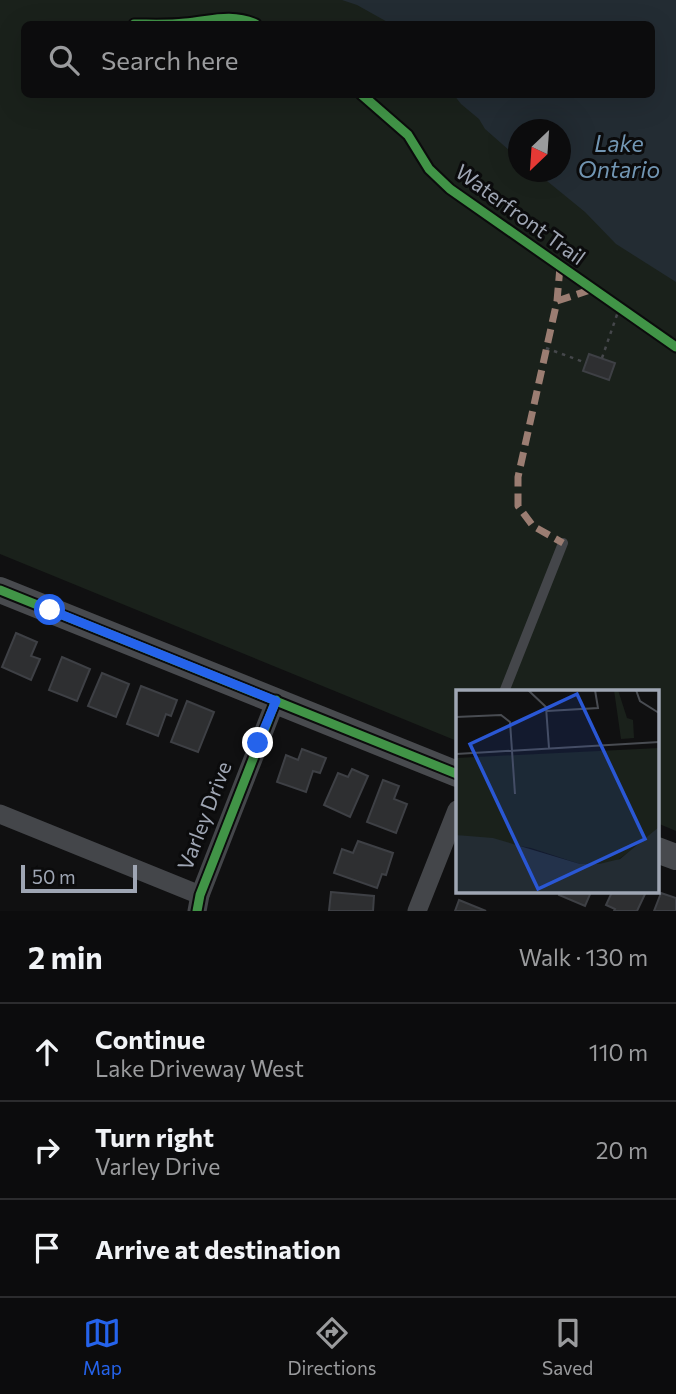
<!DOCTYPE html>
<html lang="en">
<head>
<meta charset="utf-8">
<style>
	body { margin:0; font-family:Commissioner,sans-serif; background:#151516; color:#f1f3f6 }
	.compass { position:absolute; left:508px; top:119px; width:63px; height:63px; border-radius:50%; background:#0c0c0d; box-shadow:0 7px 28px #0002; rotate:205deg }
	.scale { position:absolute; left:21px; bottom:18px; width:116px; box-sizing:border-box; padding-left:7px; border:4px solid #9fa6b4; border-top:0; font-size:19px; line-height:24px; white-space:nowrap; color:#9fa6b4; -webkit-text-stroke:5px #0b0b0c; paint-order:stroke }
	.stop { position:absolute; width:21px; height:21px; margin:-16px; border:5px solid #2563eb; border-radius:50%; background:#fff }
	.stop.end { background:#2563eb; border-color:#fff; box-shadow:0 2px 7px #0008 }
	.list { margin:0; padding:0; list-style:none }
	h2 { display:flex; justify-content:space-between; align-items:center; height:91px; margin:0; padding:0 28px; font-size:30px }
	h2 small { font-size:23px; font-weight:400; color:#9a9b9d }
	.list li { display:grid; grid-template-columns:46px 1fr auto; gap:21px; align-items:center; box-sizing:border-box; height:98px; padding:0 28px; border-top:2px solid #2c2c2e }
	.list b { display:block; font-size:26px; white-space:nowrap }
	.list p { margin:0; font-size:23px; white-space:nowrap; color:#9a9b9d }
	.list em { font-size:23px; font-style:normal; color:#9a9b9d }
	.icon { flex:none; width:38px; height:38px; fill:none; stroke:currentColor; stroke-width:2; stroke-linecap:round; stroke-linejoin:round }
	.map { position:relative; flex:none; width:676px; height:911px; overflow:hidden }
	.search { position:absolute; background:#0c0c0d; box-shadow:0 7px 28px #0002; left:21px; right:21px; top:21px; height:77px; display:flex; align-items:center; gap:18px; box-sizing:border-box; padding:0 24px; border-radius:10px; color:#9a9b9d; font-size:26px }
	.sheet { height:385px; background:#0c0c0d }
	nav { display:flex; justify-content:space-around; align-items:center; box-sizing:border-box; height:98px; border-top:2px solid #2c2c2e; background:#0c0c0d; font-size:19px; color:#9a9b9d }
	nav a { display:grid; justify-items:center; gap:4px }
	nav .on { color:#2563eb }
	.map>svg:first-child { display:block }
	.green { fill:#1a211b }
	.water { fill:#232c33 }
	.building { fill:#2e2f31; stroke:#3e4045; stroke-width:2 }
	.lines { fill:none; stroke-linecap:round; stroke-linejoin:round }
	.path { stroke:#45474b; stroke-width:2.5; stroke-dasharray:3.5 5; stroke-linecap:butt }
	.lane { stroke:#44464a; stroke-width:10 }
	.street { stroke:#44464a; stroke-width:19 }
	.secondary { stroke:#484a4e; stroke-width:26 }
	.quiet { stroke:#9b7d72; stroke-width:7; stroke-dasharray:14 7; stroke-linecap:butt }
	.cycleway-casing { stroke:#0b0b0c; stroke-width:13 }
	.cycleway { stroke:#419447; stroke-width:9 }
	.route { stroke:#2563eb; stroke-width:9 }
	.labels { text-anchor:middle; stroke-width:6; stroke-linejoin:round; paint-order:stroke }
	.street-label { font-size:21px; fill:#9fa6b4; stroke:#0b0b0c }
	.water-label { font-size:23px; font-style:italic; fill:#7296b3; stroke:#0b0b0c }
	.inset-road { fill:none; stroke:#494c52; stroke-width:2 }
	.view { fill:#2a57d4; fill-opacity:0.15; stroke:#2a57d4; stroke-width:3.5 }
	.inset-edge { fill:none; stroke:#9fa6b4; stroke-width:3.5 }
</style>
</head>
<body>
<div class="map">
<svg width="676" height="911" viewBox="0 0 676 911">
	<rect width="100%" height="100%" fill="#101011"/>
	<!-- green -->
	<polygon class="green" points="0,0 369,0 398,24 24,24 24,94 475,95 518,139 518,172 552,172 676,277 676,831 657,823 657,692 457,692 457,741 0,554"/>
	<!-- water -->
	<polygon class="water" points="342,0 676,0 676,282 616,244 585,212 536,172 560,172 560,130 518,130 518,158 485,129 479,119 461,104 454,95 652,94 652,24 391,24 357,5"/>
	<!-- building -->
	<g class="building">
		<polygon points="589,354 615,363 609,380 583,371"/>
		<polygon points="16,633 37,642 31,656 40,659 31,680 2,667"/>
		<polygon points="62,657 90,669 77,701 49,690"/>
		<polygon points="102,673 129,684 116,717 88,706"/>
		<polygon points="141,686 177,700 171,716 166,714 158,736 127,724"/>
		<polygon points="187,701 214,712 198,752 171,742"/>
		<polygon points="302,749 326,758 320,773 313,771 306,792 277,782 286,755 298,760"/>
		<polygon points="352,769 368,776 350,817 324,805 338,773 348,777"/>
		<polygon points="383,780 399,786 394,799 407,804 396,833 367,822"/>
		<polygon points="358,841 393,853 386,875 382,874 377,888 334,873 342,849 353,853"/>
		<polygon points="331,892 374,896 373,911 329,911"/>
		<polygon points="560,892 591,892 585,906 559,895"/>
		<polygon points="612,892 646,892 637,911 614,911 615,909 606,905"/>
		<polygon points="661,893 676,898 676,911 654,911"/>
		<polygon points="459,900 486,911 455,911"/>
	</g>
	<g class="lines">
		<!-- path -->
		<g class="path">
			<polyline points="546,348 586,363"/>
			<polyline points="602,358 620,306"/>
		</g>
		<!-- lane -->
		<polyline class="lane" points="504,692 563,543"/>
		<!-- street -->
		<g class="street">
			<polyline points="0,814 200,895"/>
			<polyline points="197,911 200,895 276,700"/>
			<polyline points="417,911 457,810"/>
		</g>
		<!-- secondary -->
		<g class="secondary">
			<polyline points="0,590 457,774"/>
			<polyline points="657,850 676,857"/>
		</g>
		<!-- quiet -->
		<g class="quiet">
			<polyline points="560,267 557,301 518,477 518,506 533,526 563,543"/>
			<polyline points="557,301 593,289"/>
		</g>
		<!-- cycleway casing -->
		<g class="cycleway-casing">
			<g id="cycleway">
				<path d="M134,24C150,24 168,25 185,23C210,21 231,13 256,24"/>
				<polyline points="361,94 408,135 429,169 450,189 676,347"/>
				<polyline points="0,590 457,774"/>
				<polyline points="197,911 200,895 276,700"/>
			</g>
		</g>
		<!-- cycleway -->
		<use href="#cycleway" class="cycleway"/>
	</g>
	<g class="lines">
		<!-- route -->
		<polyline class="route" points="50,610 276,701 258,743"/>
	</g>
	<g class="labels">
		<!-- street labels -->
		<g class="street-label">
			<text transform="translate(520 215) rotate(36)" y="7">Waterfront Trail</text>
			<text transform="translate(205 816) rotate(-69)" y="7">Varley Drive</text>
		</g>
		<!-- water labels -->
		<g class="water-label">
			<text x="619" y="152">Lake<tspan x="619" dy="26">Ontario</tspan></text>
		</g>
	</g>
	<!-- overview -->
	<g transform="translate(456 690)">
		<rect width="203" height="203" fill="#101011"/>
		<path d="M158,0H162L171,28L177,30L178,48L165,49ZM203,58V141L153,176H130L75,158L0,145V68Z" fill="#1a211b"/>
		<path d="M203,137V203H0V145L37,148L124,174H143L164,169Z" fill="#232c33"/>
		<path class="inset-road" d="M72,0L90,17L93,58M180,0L184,11L203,23M91,21L142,18L139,0M0,27L45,25L54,32L59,104M0,64L203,52"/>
		<path class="view" d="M121,4L189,149L82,199L14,54Z"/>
		<rect width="203" height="203" class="inset-edge"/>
	</g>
</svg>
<svg class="compass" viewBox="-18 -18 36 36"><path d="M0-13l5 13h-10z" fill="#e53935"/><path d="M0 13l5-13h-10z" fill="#9a9b9d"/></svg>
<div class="scale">50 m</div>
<div class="stop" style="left:50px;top:610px"></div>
<div class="stop end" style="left:258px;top:743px"></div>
<div class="search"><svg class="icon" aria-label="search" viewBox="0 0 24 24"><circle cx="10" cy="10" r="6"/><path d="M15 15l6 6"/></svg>Search here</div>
</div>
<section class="sheet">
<h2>2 min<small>Walk · 130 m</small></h2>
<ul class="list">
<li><svg class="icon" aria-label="ahead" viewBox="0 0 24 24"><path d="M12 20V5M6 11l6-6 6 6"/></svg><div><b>Continue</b><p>Lake Driveway West</p></div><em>110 m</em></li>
<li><svg class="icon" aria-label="right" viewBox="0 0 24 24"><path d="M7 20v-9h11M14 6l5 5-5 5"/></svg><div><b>Turn right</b><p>Varley Drive</p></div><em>20 m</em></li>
<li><svg class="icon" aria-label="arrive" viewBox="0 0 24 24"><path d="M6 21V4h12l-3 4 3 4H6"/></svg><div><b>Arrive at destination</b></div></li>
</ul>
</section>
<nav>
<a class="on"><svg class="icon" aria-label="map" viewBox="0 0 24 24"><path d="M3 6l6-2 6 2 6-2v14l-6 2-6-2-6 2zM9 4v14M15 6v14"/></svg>Map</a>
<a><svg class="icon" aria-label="directions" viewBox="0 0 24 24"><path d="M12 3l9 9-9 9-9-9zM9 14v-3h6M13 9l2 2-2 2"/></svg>Directions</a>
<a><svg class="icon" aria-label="saved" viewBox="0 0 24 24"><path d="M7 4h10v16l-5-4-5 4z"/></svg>Saved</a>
</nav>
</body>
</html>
